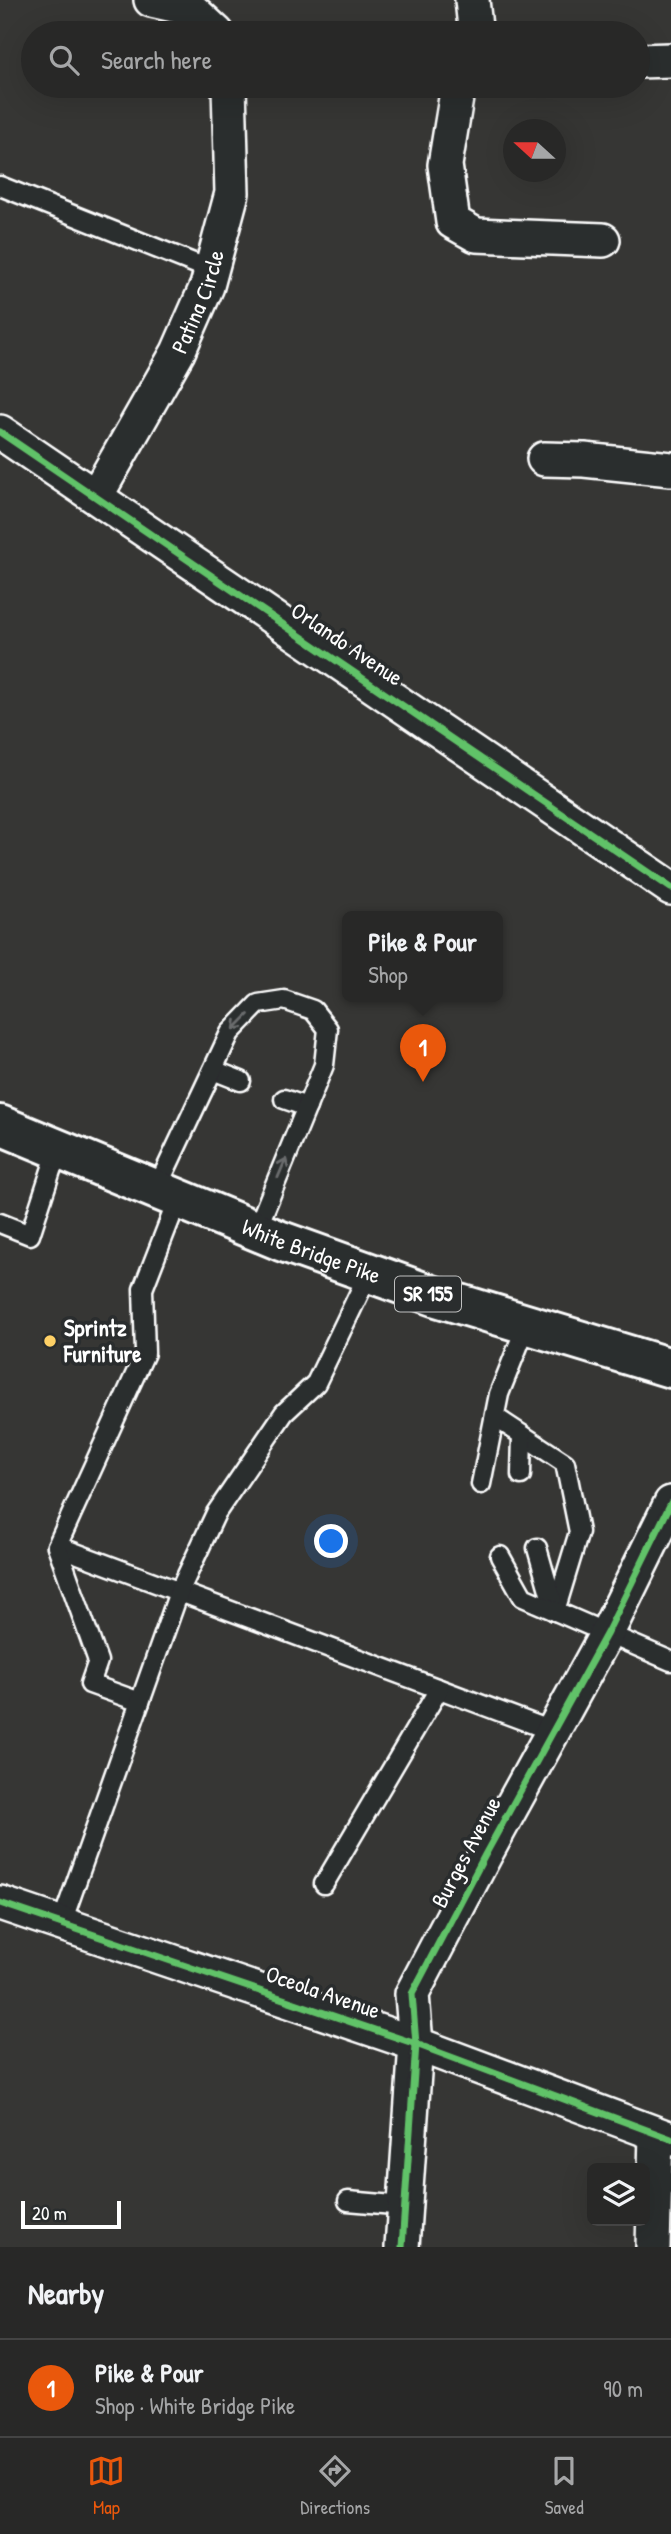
<!DOCTYPE html>
<html lang="en">
<head>
<meta charset="utf-8">
<style>
	body { margin:0; font-family:"Patrick Hand",sans-serif; background:#343433; color:#f1f3f6 }
	.controls { position:absolute; right:21px; bottom:21px; display:grid; overflow:hidden; border-radius:10px; box-shadow:0 7px 28px #0002 }
	.controls button { width:63px; height:63px; display:grid; place-items:center; padding:0; border:0; border-bottom:2px solid #444; background:#282827; color:#f1f3f6; font:35px sans-serif }
	.compass { position:absolute; left:503px; top:119px; width:63px; height:63px; border-radius:50%; background:#282827; box-shadow:0 7px 28px #0002; rotate:291deg }
	.scale { position:absolute; left:21px; bottom:18px; width:100px; box-sizing:border-box; padding-left:7px; border:4px solid #fff; border-top:0; font-size:19px; line-height:24px; white-space:nowrap; color:#fff; -webkit-text-stroke:5px #2a2d2e; paint-order:stroke }
	.you { position:absolute; left:332px; top:1542px; width:24px; height:24px; margin:-18px; border:5px solid #fff; border-radius:50%; background:#1a73e8; box-shadow:0 0 0 10px #1a73e833 }
	.badge { display:grid; place-items:center; width:46px; height:46px; border-radius:50%; background:#ea580c; color:#fff; font-size:23px; font-weight:700 }
	.pin { position:absolute; translate:-50% -58px; filter:drop-shadow(0 2px 4px #0008) }
	.pin::after { content:''; position:absolute; top:37px; width:24px; height:21px; background:inherit; clip-path:polygon(0 0,100% 0,50% 100%) }
	.popup { position:absolute; left:342px; top:911px; width:161px; height:91px; box-sizing:border-box; display:grid; place-content:center; border-radius:10px; background:#282827; filter:drop-shadow(0 2px 5px #0005); font-size:23px; white-space:nowrap; color:#a5a6a7 }
	.popup b { font-size:26px; color:#f1f3f6 }
	.popup::after { content:''; position:absolute; left:50%; top:100%; margin-left:-14px; border:14px solid transparent; border-top-color:#282827 }
	.list { margin:0; padding:0; list-style:none }
	h2 { display:flex; justify-content:space-between; align-items:center; height:91px; margin:0; padding:0 28px; font-size:30px }
	h2 small { font-size:23px; font-weight:400; color:#a5a6a7 }
	.list li { display:grid; grid-template-columns:46px 1fr auto; gap:21px; align-items:center; box-sizing:border-box; height:98px; padding:0 28px; border-top:2px solid #444 }
	.list b { display:block; font-size:26px; white-space:nowrap }
	.list p { margin:0; font-size:23px; white-space:nowrap; color:#a5a6a7 }
	.list em { font-size:23px; font-style:normal; color:#a5a6a7 }
	.icon { flex:none; width:38px; height:38px; fill:none; stroke:currentColor; stroke-width:2; stroke-linecap:round; stroke-linejoin:round }
	.map { position:relative; flex:none; width:671px; height:2247px; overflow:hidden }
	.search { position:absolute; background:#282827; box-shadow:0 7px 28px #0002; left:21px; right:21px; top:21px; height:77px; display:flex; align-items:center; gap:18px; box-sizing:border-box; padding:0 24px; border-radius:38px; color:#a5a6a7; font-size:26px }
	.sheet { height:189px; background:#282827 }
	nav { display:flex; justify-content:space-around; align-items:center; box-sizing:border-box; height:98px; border-top:2px solid #444; background:#282827; font-size:19px; color:#a5a6a7 }
	nav a { display:grid; justify-items:center; gap:4px }
	nav .on { color:#ea580c }
	.map>svg:first-child { display:block }
	.lines { fill:none; stroke-linecap:round; stroke-linejoin:round }
	.service-casing { stroke:#fff; stroke-width:23 }
	.minor-casing { stroke:#fff; stroke-width:38 }
	.primary-casing { stroke:#fff; stroke-width:44 }
	.service { stroke:#2a2d2e; stroke-width:18 }
	.minor { stroke:#2a2d2e; stroke-width:33 }
	.primary { stroke:#2a2d2e; stroke-width:38 }
	.cycleway-casing { stroke:#2a2d2e; stroke-width:11 }
	.cycleway { stroke:#61c268; stroke-width:7 }
	.oneway { stroke:#6a6c6d }
	.poi-dot { fill:#ffd166; stroke:#2a2d2e; stroke-width:2.5 }
	.labels { text-anchor:middle; stroke-width:7; stroke-linejoin:round; paint-order:stroke }
	.shield { fill:#2a2d2e; stroke:#bfc0c0; stroke-width:2 }
	.shield-label { font-size:21px; font-weight:bold; fill:#fff }
	.street-label { font-size:23px; fill:#fff; stroke:#2a2d2e }
	.poi-label { font-size:23px; font-weight:bold; fill:#fff; stroke:#2a2d2e; text-anchor:start }
</style>
</head>
<body>
<div class="map">
<svg width="671" height="2247" viewBox="0 0 671 2247">
	<rect width="100%" height="100%" fill="#363634"/>
	<filter id="ink" filterUnits="userSpaceOnUse"><feTurbulence type="fractalNoise" baseFrequency=".0143" numOctaves="2"/><feDisplacementMap in="SourceGraphic" scale="14" xChannelSelector="R" yChannelSelector="G"/><feConvolveMatrix kernelMatrix="1 2 1 2 8 2 1 2 1" color-interpolation-filters="sRGB"/></filter>
	<g filter="url(#ink)">
		<g class="lines">
			<!-- service casing -->
			<g class="service-casing">
				<g id="service">
					<polyline points="0,186 211,270"/>
					<polyline points="213,1070 241,1081"/>
					<polyline points="284,1099 307,1107"/>
					<polyline points="156,1190 230,1033 258,1004 284,1000 313,1010 328,1029 324,1065 256,1231"/>
					<polyline points="0,1223 30,1235 58,1149"/>
					<polyline points="495,1417 565,1463 579,1532 555,1611"/>
					<polyline points="521,1475 522,1435"/>
					<polyline points="481,1484 499,1394 527,1324"/>
					<polyline points="57,1546 552,1731"/>
					<polyline points="537,1548 555,1611"/>
					<polyline points="500,1556 523,1597 671,1661"/>
					<polyline points="140,1702 90,1684 98,1661 57,1546 145,1353 143,1289 178,1199"/>
					<polyline points="324,1884 439,1689"/>
					<polyline points="61,1925 179,1592 216,1513 284,1413 316,1383 369,1273"/>
					<polyline points="348,2201 405,2206"/>
				</g>
			</g>
			<!-- minor casing -->
			<g class="minor-casing">
				<g id="minor">
					<polyline points="151,0 191,9 217,33"/>
					<polyline points="472,0 475,27 473,33"/>
					<polyline points="638,61 671,60"/>
					<polyline points="458,86 445,165 453,222 476,235 603,240"/>
					<polyline points="0,432 671,888"/>
					<polyline points="544,459 584,460 671,469"/>
					<path id="s1" d="M96,496L178,352L207,286L232,193L229,86"/>
					<polyline points="0,1903 416,2044 671,2139"/>
					<polyline points="402,2247 416,2044 412,1994 485,1855 607,1633 671,1503"/>
					<polyline points="653,2247 656,2134"/>
				</g>
			</g>
			<!-- primary casing -->
			<g class="primary-casing">
				<g id="primary">
					<path id="s2" d="M0,1125L281,1241L437,1297L671,1368"/>
				</g>
			</g>
			<!-- service -->
			<use href="#service" class="service"/>
			<!-- minor -->
			<use href="#minor" class="minor"/>
			<!-- primary -->
			<use href="#primary" class="primary"/>
			<!-- cycleway casing -->
			<g class="cycleway-casing">
				<g id="cycleway">
					<polyline points="0,432 671,888"/>
					<polyline points="0,1903 416,2044 671,2139"/>
					<polyline points="402,2247 416,2044 412,1994 485,1855 607,1633 671,1503"/>
				</g>
			</g>
			<!-- cycleway -->
			<use href="#cycleway" class="cycleway"/>
		</g>
		<!-- one-way arrows -->
		<defs><path id="oneway-shaft" d="M-6 0H5M1.5-3L5.5 0L1.5 3" fill="none" stroke-width="1.6" stroke-linecap="round" stroke-linejoin="round" transform="scale(1.75)"/></defs>
		<g class="oneway">
			<use href="#oneway-shaft" transform="translate(241 1022) rotate(135)"/>
			<use href="#oneway-shaft" transform="translate(282 1168) rotate(-67)"/>
		</g>
	</g>
	<!-- markers -->
	<circle class="poi-dot" cx="50" cy="1341" r="7"/>
	<g class="labels">
		<!-- shield labels -->
		<rect class="shield" x="395" y="1276.5" width="66" height="35" rx="5"/>
		<g class="shield-label">
			<text x="428" y="1301">SR 155</text>
		</g>
		<!-- street labels -->
		<g class="street-label">
			<text dy="8" stroke="none"><textPath href="#s1" startOffset="220">Patina Circle</textPath></text>
			<text transform="translate(347 644) rotate(34)" y="8">Orlando Avenue</text>
			<text dy="8" stroke="none"><textPath href="#s2" startOffset="336">White Bridge Pike</textPath></text>
			<text transform="translate(466 1852) rotate(-62)" y="8">Burges Avenue</text>
			<text transform="translate(323 1992) rotate(19)" y="8">Oceola Avenue</text>
		</g>
		<!-- poi labels -->
		<g class="poi-label">
			<text x="64" y="1336">Sprintz<tspan x="64" dy="26">Furniture</tspan></text>
		</g>
	</g>
</svg>
<div class="controls">
<button><svg class="icon" aria-label="layers" viewBox="0 0 24 24"><path d="M12 4l9 5-9 5-9-5zM3 14l9 5 9-5"/></svg></button>
</div>
<svg class="compass" viewBox="-18 -18 36 36"><path d="M0-13l5 13h-10z" fill="#e53935"/><path d="M0 13l5-13h-10z" fill="#a5a6a7"/></svg>
<div class="scale">20 m</div>
<div class="you"></div>
<div class="pin badge" style="left:423px;top:1082px">1</div>
<div class="popup"><b>Pike &amp; Pour</b>Shop</div>
<div class="search"><svg class="icon" aria-label="search" viewBox="0 0 24 24"><circle cx="10" cy="10" r="6"/><path d="M15 15l6 6"/></svg>Search here</div>
</div>
<section class="sheet">
<h2>Nearby<small></small></h2>
<ul class="list">
<li><span class="badge">1</span><div><b>Pike &amp; Pour</b><p>Shop · White Bridge Pike</p></div><em>90 m</em></li>
</ul>
</section>
<nav>
<a class="on"><svg class="icon" aria-label="map" viewBox="0 0 24 24"><path d="M3 6l6-2 6 2 6-2v14l-6 2-6-2-6 2zM9 4v14M15 6v14"/></svg>Map</a>
<a><svg class="icon" aria-label="directions" viewBox="0 0 24 24"><path d="M12 3l9 9-9 9-9-9zM9 14v-3h6M13 9l2 2-2 2"/></svg>Directions</a>
<a><svg class="icon" aria-label="saved" viewBox="0 0 24 24"><path d="M7 4h10v16l-5-4-5 4z"/></svg>Saved</a>
</nav>
</body>
</html>
